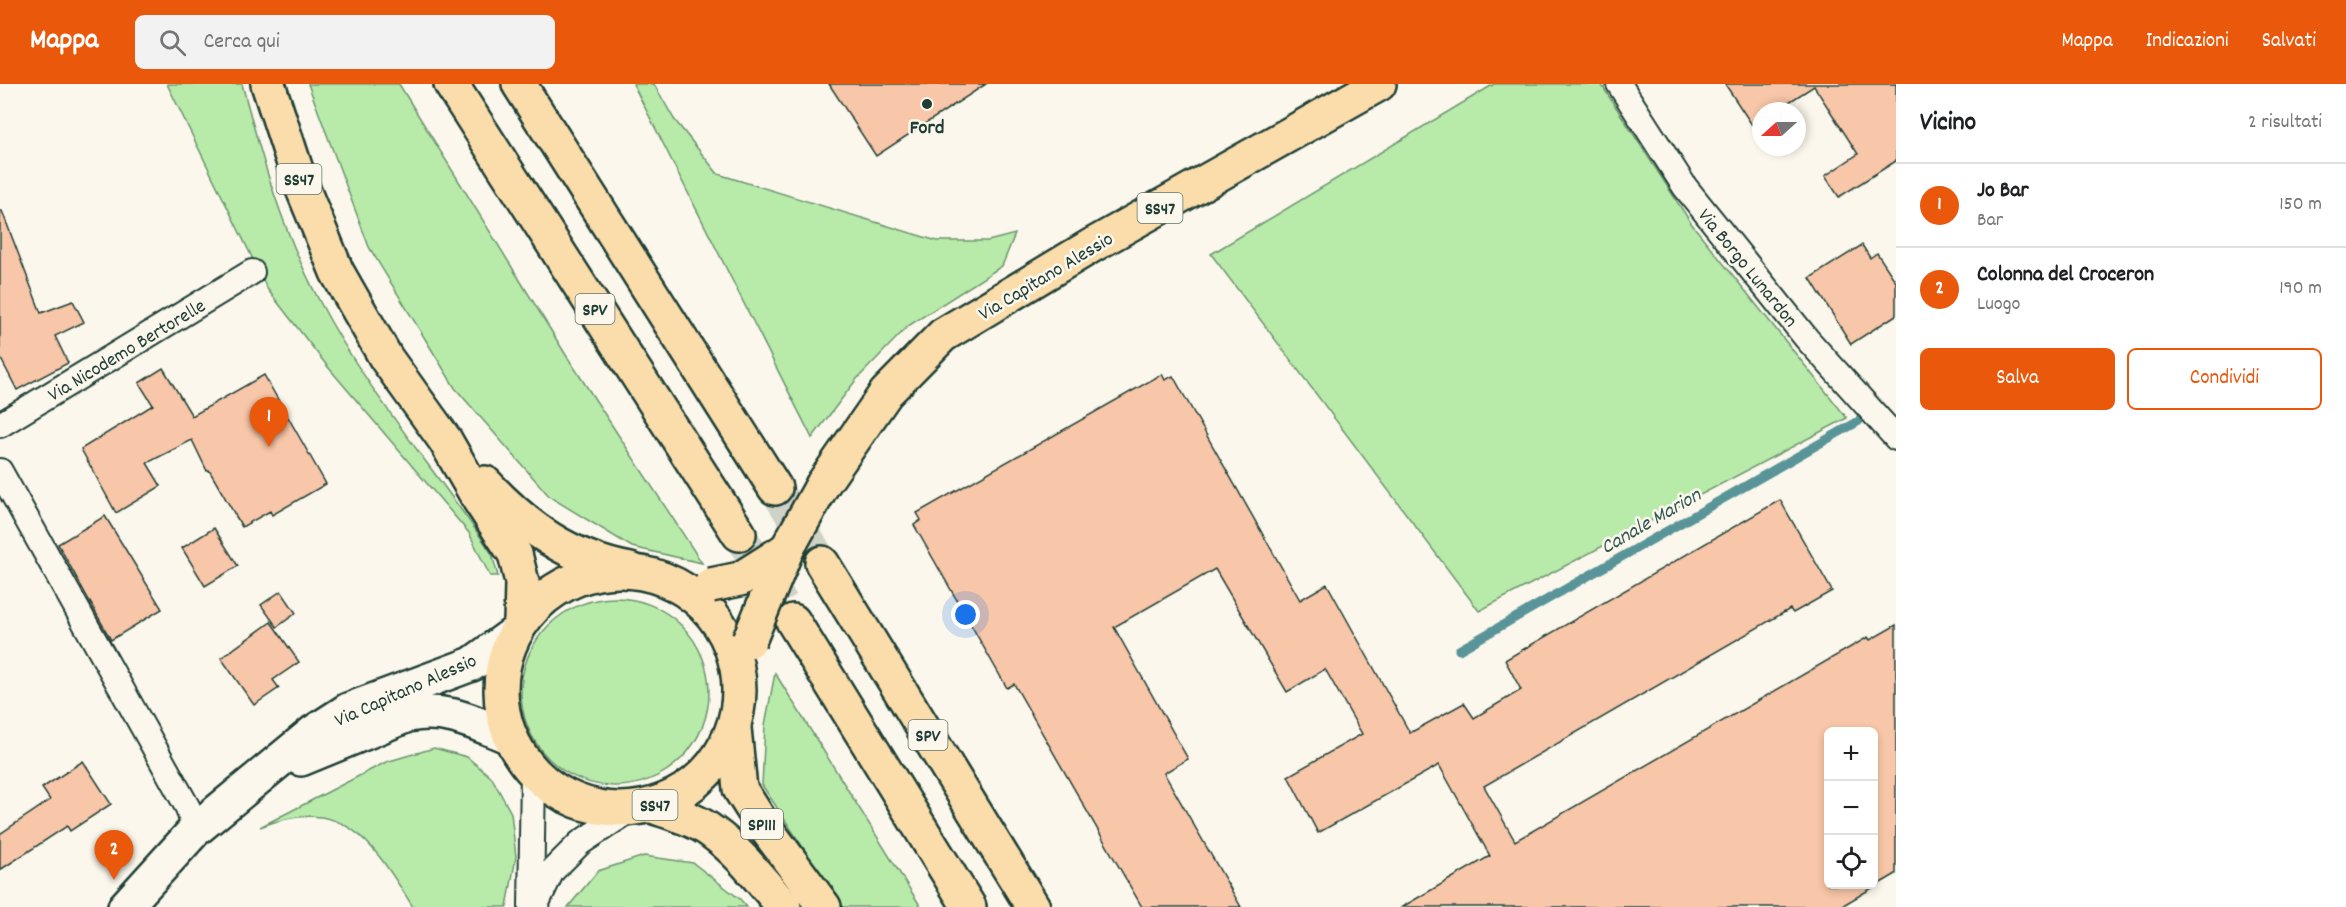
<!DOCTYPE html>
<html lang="it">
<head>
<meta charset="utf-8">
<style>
	body { margin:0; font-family:Dekko,sans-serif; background:#f2f2f2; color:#202124 }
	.controls { position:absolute; right:18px; bottom:18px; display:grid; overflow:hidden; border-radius:9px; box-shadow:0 3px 9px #0003 }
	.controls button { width:54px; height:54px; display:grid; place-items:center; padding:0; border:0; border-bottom:2px solid #e0e0e0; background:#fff; color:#202124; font:30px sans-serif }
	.compass { position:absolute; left:1752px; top:18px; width:54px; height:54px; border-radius:50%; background:#fff; box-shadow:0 3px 9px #0003; rotate:249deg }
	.you { position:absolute; left:966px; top:531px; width:21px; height:21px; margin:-15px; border:4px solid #fff; border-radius:50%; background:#1a73e8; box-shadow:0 0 0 9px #1a73e833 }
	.badge { display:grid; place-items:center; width:39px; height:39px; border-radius:50%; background:#ea580c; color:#fff; font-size:20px; font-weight:700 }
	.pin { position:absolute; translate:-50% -50px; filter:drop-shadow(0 2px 3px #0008) }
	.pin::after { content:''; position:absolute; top:32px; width:21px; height:18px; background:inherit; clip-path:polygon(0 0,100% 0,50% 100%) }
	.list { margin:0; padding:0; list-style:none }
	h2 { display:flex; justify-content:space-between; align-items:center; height:78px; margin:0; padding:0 24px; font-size:26px }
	h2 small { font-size:20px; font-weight:400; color:#757577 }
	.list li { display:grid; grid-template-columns:39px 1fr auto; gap:18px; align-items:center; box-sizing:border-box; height:84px; padding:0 24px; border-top:2px solid #e0e0e0 }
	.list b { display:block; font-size:22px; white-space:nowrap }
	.list p { margin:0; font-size:20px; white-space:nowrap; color:#757577 }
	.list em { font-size:20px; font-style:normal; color:#757577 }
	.actions { display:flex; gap:12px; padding:18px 24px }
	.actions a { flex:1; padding:14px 0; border:2px solid #ea580c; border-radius:9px; text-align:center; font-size:21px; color:#ea580c }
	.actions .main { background:#ea580c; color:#fff }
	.icon { flex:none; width:33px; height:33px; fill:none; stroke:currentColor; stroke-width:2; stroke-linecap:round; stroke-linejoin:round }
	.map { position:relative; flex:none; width:1896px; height:823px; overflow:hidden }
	header { display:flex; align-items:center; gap:36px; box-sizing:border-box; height:84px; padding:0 30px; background:#ea580c; color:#fff }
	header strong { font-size:28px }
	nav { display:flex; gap:33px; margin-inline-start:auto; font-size:21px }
	.search { width:420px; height:54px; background:#f2f2f2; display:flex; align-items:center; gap:15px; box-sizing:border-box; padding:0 21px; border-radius:9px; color:#757577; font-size:22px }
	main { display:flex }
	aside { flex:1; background:#fff }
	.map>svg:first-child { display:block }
	.green { fill:#b8eaaa; stroke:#6c946f; stroke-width:1.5 }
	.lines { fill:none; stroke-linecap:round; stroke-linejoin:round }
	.stream { stroke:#599498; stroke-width:9 }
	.building { fill:#f8c6a8; stroke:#1f3d34; stroke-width:1.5; fill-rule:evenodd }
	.motorway-tunnel { stroke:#cfd2c7; stroke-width:33; stroke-dasharray:33 16; stroke-linecap:butt }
	.minor-casing { stroke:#1f3d34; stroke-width:28 }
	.secondary-casing { stroke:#1f3d34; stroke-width:38 }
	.primary-casing { stroke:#1f3d34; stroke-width:38 }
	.trunk-casing { stroke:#1f3d34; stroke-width:38 }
	.motorway-casing { stroke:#1f3d34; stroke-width:38 }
	.minor { stroke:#fbf7ec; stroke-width:24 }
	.secondary { stroke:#fbf7ec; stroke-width:33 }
	.primary { stroke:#fbddab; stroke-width:33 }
	.trunk { stroke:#fbddab; stroke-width:33 }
	.motorway { stroke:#fbddab; stroke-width:33 }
	.primary-bridge-casing { stroke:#1f3d34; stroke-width:38; stroke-linecap:butt }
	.primary-bridge { stroke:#fbddab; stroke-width:33 }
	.poi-dot { fill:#1f3d34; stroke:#fbf7ec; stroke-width:2 }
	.labels { text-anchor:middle; stroke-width:5; stroke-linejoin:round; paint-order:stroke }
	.shield { fill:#fbf7ec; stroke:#61756b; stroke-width:1.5 }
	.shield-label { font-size:18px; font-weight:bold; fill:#1f3d34 }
	.poi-label { font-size:20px; font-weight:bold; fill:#1f3d34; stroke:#fbf7ec }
	.street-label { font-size:20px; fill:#1f3d34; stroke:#fbf7ec }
	.water-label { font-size:21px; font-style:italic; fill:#325a55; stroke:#fbf7ec }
</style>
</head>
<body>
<header>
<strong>Mappa</strong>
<div class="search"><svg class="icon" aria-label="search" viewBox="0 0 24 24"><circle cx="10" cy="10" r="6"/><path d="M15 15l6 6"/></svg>Cerca qui</div>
<nav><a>Mappa</a><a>Indicazioni</a><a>Salvati</a></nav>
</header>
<main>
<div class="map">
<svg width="1896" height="823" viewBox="0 0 1896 823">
	<rect width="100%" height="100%" fill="#fbf7ec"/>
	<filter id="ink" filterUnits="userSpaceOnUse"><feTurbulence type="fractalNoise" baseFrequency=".0167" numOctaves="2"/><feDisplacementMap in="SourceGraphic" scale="12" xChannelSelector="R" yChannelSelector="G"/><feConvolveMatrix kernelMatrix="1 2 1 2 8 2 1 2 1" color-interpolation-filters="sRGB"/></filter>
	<g filter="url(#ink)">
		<!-- green -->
		<g class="green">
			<path d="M167,0H242C262,75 283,149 320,218C365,304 429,378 484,458L492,470L498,492H490L469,449L328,283L268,206Z"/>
			<polygon points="308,0 399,0 566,271 702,479 632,463 550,413 455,304 369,163"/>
			<polygon points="633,0 654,0 674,35 718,90 937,157 988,157 1015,150 1002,182 908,242 856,296 812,354"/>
			<polygon points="1494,0 1601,0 1691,139 1847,334 1479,527 1211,170"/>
			<circle cx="615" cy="608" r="94"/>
			<polygon points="775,589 921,823 842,823 762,701 765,641"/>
			<path d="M434,664L467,673L492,694L511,729L516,773L507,823H413C372,758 345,710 260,743L386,678Z"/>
			<polygon points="644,772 693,779 740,815 747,823 568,823 598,787"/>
		</g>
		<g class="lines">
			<!-- stream -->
			<polyline class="stream" points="1459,566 1859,337"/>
		</g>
		<!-- building -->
		<g class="building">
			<polygon points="829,0 986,0 876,72"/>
			<polygon points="1725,0 1896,0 1896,77 1839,113 1825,92 1858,70 1814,2 1775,27 1761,27 1761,35 1752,41"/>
			<polygon points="0,127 2,127 41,229 73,217 84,238 55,252 68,279 17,306 0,273"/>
			<polygon points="1862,161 1870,174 1877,169 1896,198 1896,231 1851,260 1810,194"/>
			<polygon points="163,284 192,332 264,291 326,400 272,431 270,427 242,443 209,386 207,387 192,356 147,379 161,402 116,429 81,365 153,321 139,299"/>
			<path d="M1162,290L1165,296L1173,292L1300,516L1327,500L1410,649L1464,619L1474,634L1521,606L1505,576L1780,416L1832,507L1793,529L1790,525L1484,702L1515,757L1868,553L1870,556L1896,541V790L1840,823H1402L1490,772L1439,681L1318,749L1288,692L1362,650L1325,585L1287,608L1215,485L1114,543L1188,675L1164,689L1241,823H1142L1014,600L1007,604L914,441L921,436L917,429ZM1828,648H1874V801H1828Z"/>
			<polygon points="105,432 162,525 111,556 58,460"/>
			<polygon points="214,444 238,482 205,502 182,464"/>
			<polygon points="281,507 296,529 277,543 261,521"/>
			<polygon points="271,538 299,578 273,596 279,604 254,621 221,574"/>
			<polygon points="83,677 111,720 70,747 67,742 0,786 0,750 50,716 42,704"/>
		</g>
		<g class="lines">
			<!-- motorway-tunnel -->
			<g class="motorway-tunnel">
				<polyline points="775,404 822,479"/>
				<polyline points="739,450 793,537"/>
			</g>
			<!-- minor casing -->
			<g class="minor-casing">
				<g id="minor">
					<polyline points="1619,0 1685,103 1807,255 1896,354"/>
					<polyline points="0,341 252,188"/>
					<polyline points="0,387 188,724 195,746"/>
					<polyline points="531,823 533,688"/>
					<polyline points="535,823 552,787 580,759 630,726"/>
				</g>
			</g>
			<!-- secondary casing -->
			<g class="secondary-casing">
				<g id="secondary">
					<path d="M301,675L408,631C447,623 474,639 510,653"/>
					<polyline points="125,823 195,746 314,648 348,626 472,580 516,548"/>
				</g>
			</g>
			<!-- primary casing -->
			<g class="primary-casing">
				<g id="primary">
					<polyline points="823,400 886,309 943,251 1091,162 1379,0"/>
					<circle cx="620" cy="606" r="119"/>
					<polyline points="734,644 740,705 759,735 824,823"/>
					<path d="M652,722C672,729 695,735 712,748C740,768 762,798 784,823"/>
				</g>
			</g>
			<!-- trunk casing -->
			<g class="trunk-casing">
				<g id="trunk">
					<polyline points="268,0 300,98 337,188 386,274 445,356 480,417 515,470 522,498 521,539"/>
					<path d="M485,399C527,444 568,474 630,486"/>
				</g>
			</g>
			<!-- motorway casing -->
			<g class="motorway-casing">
				<g id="motorway">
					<polyline points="451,0 739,450"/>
					<polyline points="519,0 775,404"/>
					<polyline points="822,479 1033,823"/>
					<polyline points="793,537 969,823"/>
				</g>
			</g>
			<!-- minor -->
			<use href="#minor" class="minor"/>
			<!-- secondary -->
			<use href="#secondary" class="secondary"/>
			<!-- primary -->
			<use href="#primary" class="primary"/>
			<!-- trunk -->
			<use href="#trunk" class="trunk"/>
			<!-- motorway -->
			<use href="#motorway" class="motorway"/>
			<!-- primary-bridge casing -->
			<g class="primary-bridge-casing">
				<g id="primary-bridge">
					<polyline points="711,501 740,495 787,465"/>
					<polyline points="749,557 787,465 823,400"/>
				</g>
			</g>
			<!-- primary-bridge -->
			<use href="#primary-bridge" class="primary-bridge"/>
		</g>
	</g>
	<!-- markers -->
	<circle class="poi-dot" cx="927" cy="20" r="6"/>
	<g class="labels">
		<!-- shield labels -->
		<g class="shield">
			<rect x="276.5" y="80" width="45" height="30" rx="4.5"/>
			<rect x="1137.5" y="109" width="45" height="30" rx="4.5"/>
			<rect x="575.5" y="210" width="39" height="30" rx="4.5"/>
			<rect x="908.5" y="636" width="39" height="30" rx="4.5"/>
			<rect x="632.5" y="706" width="45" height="30" rx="4.5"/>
			<rect x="741" y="725" width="42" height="30" rx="4.5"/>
		</g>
		<g class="shield-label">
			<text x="299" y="101">SS47</text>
			<text x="1160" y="130">SS47</text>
			<text x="595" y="231">SPV</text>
			<text x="928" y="657">SPV</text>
			<text x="655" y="727">SS47</text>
			<text x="762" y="746">SP111</text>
		</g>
		<!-- poi labels -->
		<g class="poi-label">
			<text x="927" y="49">Ford</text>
		</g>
		<!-- street labels -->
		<g class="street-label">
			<text transform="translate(1749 183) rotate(51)" y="7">Via Borgo Lunardon</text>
			<text transform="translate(1045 191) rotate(-31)" y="7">Via Capitano Alessio</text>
			<text transform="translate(126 265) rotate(-31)" y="7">Via Nicodemo Bertorelle</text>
			<text transform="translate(405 605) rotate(-24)" y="7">Via Capitano Alessio</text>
		</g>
		<!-- water labels -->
		<g class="water-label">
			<text transform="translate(1650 436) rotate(-30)" y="7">Canale Marion</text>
		</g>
	</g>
</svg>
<div class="controls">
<button>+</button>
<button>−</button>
<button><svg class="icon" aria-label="locate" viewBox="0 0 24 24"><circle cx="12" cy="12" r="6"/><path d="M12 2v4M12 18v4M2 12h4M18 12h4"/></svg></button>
</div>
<svg class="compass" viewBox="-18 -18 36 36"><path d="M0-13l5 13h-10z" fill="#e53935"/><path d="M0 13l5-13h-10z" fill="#757577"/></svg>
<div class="you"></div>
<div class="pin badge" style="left:269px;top:363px">1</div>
<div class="pin badge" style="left:114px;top:796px">2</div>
</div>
<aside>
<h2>Vicino<small>2 risultati</small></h2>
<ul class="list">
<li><span class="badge">1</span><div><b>Jo Bar</b><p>Bar</p></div><em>150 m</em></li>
<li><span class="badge">2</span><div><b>Colonna del Croceron</b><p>Luogo</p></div><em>190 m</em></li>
</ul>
<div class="actions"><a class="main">Salva</a><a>Condividi</a></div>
</aside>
</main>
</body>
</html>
